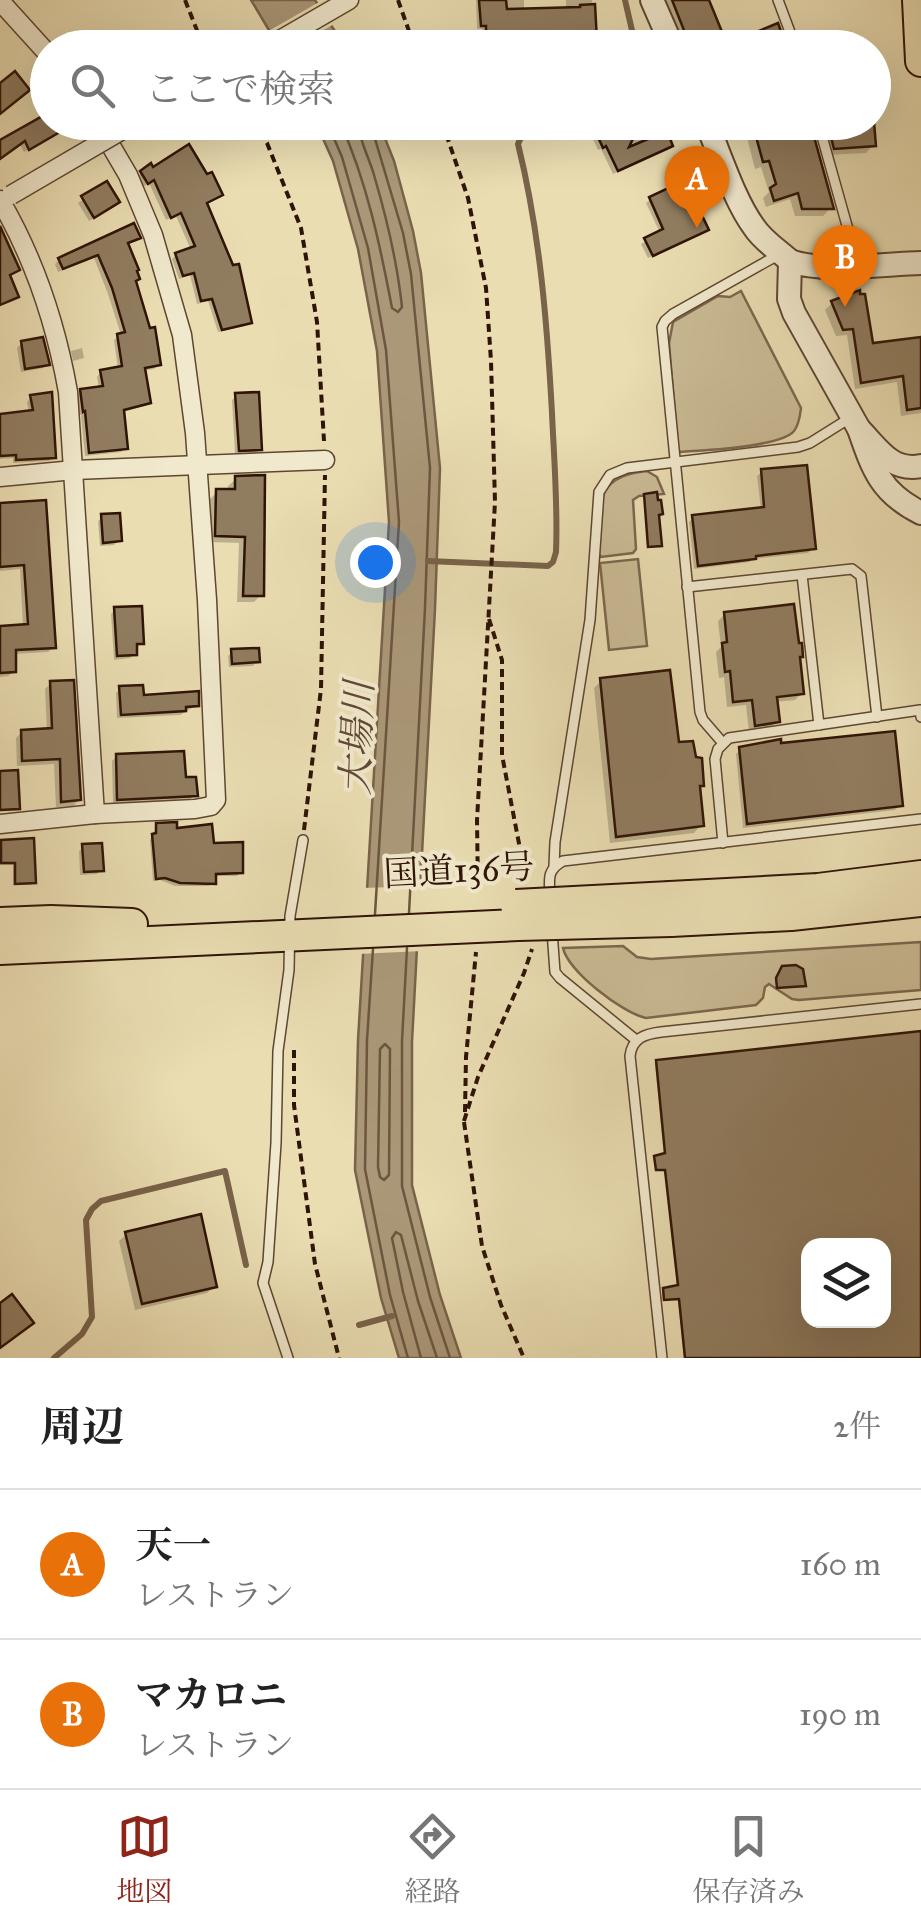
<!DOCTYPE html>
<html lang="ja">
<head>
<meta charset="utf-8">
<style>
	body { margin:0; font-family:"IM FELL Great Primer","Noto Serif JP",serif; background:#f6f6f6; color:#222 }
	.controls { position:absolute; right:30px; bottom:30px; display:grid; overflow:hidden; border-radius:20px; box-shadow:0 10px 40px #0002 }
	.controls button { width:90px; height:90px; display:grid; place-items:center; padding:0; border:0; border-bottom:2px solid #e0e0e0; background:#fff; color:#222; font:50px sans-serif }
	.you { position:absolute; left:375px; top:562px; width:35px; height:35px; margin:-25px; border:8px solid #fff; border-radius:50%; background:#1a73e8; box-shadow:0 0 0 15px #1a73e833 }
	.badge { display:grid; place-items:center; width:65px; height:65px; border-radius:50%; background:#8f2418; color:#fff; font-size:32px; font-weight:700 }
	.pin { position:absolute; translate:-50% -82px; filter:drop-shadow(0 2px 5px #0008) }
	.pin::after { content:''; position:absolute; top:52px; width:35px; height:30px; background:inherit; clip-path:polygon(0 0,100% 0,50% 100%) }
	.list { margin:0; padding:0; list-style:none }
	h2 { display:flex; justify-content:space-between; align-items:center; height:130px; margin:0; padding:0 40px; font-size:42px }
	h2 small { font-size:32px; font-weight:400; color:#767676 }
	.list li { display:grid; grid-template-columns:65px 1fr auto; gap:30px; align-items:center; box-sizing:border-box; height:150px; padding:0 40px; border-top:2px solid #e0e0e0 }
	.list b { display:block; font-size:38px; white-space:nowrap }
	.list p { margin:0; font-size:32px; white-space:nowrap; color:#767676 }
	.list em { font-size:32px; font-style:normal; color:#767676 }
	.icon { flex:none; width:55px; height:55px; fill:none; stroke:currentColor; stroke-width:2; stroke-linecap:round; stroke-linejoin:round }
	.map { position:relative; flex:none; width:921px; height:1358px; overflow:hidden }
	.search { position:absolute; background:#fff; box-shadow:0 10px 40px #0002; left:30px; right:30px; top:30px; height:110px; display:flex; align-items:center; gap:25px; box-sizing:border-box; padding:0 35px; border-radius:55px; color:#767676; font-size:38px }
	.sheet { height:430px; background:#fff }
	nav { display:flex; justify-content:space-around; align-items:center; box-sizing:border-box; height:140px; border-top:2px solid #e0e0e0; background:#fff; font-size:28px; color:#767676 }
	nav a { display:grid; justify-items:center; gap:5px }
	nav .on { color:#8f2418 }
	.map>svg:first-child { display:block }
	.green { fill:#cabb95; stroke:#7c674e; stroke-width:2.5 }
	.water { fill:#aa9878; stroke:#79634a; stroke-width:2.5 }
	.pier { fill:#eaddb2 }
	.shadow { fill:#0003; fill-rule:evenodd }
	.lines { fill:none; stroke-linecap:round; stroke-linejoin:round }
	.shore { stroke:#6c563f; stroke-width:2.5 }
	.stream { stroke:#79634a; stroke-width:6 }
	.building { fill:#907c5f; stroke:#2f1306; stroke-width:2.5; fill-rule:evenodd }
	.service-casing { stroke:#5e4631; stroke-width:12 }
	.minor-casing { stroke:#5e4631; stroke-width:21 }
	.tertiary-casing { stroke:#5e4631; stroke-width:26 }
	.trunk-casing { stroke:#2f1306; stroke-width:34 }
	.path { stroke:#2f1306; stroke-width:4; stroke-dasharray:8 5; stroke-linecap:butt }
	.service { stroke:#f1e9cd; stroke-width:9 }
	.minor { stroke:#f1e9cd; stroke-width:18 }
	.tertiary { stroke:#f1e9cd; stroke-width:22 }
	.trunk { stroke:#eaddb2; stroke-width:30 }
	.minor-bridge-casing { stroke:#5e4631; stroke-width:21; stroke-linecap:butt }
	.trunk-bridge-casing { stroke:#2f1306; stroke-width:34; stroke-linecap:butt }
	.minor-bridge { stroke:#f1e9cd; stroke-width:18 }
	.trunk-bridge { stroke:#eaddb2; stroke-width:30 }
	.labels { text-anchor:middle; stroke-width:8; stroke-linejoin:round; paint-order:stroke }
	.street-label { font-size:35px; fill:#2f1306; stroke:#f1e9cd }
	.water-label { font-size:38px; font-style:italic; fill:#604834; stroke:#f1e9cd }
</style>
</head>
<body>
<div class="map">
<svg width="921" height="1358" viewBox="0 0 921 1358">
	<rect width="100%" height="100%" fill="#eaddb2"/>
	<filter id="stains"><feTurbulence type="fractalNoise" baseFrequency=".002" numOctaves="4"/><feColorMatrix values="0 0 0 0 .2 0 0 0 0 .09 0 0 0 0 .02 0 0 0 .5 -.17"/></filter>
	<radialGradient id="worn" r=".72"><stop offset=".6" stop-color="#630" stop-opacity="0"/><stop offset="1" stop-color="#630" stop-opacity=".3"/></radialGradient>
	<!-- green -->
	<g class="green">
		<path d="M741,291L801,408C800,416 799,425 794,431C781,447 704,450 681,452L678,451L669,343L673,322L718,296L730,297Z"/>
		<path d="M647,471L657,477L664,494L639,496L633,500L636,549L633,553L601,557L598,552C601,508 591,476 647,471Z"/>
		<polygon points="638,559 647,646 609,650 600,563"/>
		<path d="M921,942V990L799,1000L792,999L769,984L765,987L763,998L756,1005L646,1018C622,1013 568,971 563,948L623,946L637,957L651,959Z"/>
	</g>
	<!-- water -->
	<g class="water">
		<polygon points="251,0 315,0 345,47 279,47"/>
		<polygon points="316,123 379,123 394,161 413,231 421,273 440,468 435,609 412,1042 412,1185 440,1295 461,1358 399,1358 381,1298 355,1170 358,1040 389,522 377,351 358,249 333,161"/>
	</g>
	<!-- pier -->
	<g class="pier">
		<polygon points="321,1 336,23 292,48 273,48 265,33"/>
		<polygon points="425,886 422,951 358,954 361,888"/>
	</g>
	<!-- shadow -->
	<g class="shadow">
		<polygon points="476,0 524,0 524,11 566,10 566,0 592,0 594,40 590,45 558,48 483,48 482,29 477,29"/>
		<polygon points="662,0 706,0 725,47 785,48 681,48"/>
		<polygon points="48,122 59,132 24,152 19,143 0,157 0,142"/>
		<polygon points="585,122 651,122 658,138 670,146 666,150 613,174 601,149 598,150"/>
		<polygon points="743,122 807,122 831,208 823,216 795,216 790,199 766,207 763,198 769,192 761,167 755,169"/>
		<polygon points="817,122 871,122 873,145 866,153 827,155"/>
		<polygon points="141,173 220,195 205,204 249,322 245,326 218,332 208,301 197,304 190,275 179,279 172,259 176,255 191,250 176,216 166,220 149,183 143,187 137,177"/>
		<polygon points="106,184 112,206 89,221 78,203"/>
		<polygon points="651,199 692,200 706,230 702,234 648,258 641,244 660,233 646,203"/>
		<polygon points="138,237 126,245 133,282 158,365 154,369 143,371 149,402 144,406 122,412 125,448 121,452 85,456 81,415 79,415 77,395 81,391 99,389 97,377 101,372 118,369 114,340 121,335 108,294 94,258 58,272 55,264 59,260"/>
		<polygon points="832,303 871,346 921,339 921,413 901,416 897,382 855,389 847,335 836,336 825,310"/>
		<polygon points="22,343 47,364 43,368 21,372 17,348"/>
		<polygon points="82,348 84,358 73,361 71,351"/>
		<polygon points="236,396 260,449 255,454 235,454 232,400"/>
		<polygon points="31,397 54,457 49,461 13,463 13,458 0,459 0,416 29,413 27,402"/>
		<polygon points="762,472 813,548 808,553 752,559 749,562 694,569 689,522 693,518 761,510 757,476"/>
		<polygon points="236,479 261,595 254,602 237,602 239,543 209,542 210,499 217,492 228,492 228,486"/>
		<polygon points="645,496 659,515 658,546 647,547"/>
		<polygon points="43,502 53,647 48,652 13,654 14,671 8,676 0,677 0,629 23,627 20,569 0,571 0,505"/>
		<polygon points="102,517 119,540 114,545 100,546 98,521"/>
		<polygon points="115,610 141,643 130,658 114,660 111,614"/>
		<polygon points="725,614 798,659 802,693 795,700 775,702 777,721 770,728 749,732 746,705 727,707 724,677 719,678 716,652 721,647 718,621"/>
		<polygon points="233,652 257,661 253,666 229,667 228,656"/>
		<polygon points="601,681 677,744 702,785 698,789 701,825 694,833 610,843 594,688"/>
		<polygon points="51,683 79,800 73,806 56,807 54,764 17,766 16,738 22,732 47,731 45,689"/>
		<polygon points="120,689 142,698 197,705 180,715 117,718 116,693"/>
		<polygon points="779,745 900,805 895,810 743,828 736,754 740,750"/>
		<polygon points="117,756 183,780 195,795 190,799 113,804 112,761"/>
		<polygon points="157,826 212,845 241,872 237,876 213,876 213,882 209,886 175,886 160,880 153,881 150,840"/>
		<polygon points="2,842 34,882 31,885 13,885 13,865 0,865"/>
		<polygon points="84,846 101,870 97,874 80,875 79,851"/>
		<path d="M921,1033V1358H684L678,1299L663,1300L662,1292L677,1288L665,1170H655L654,1160L664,1156L655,1064ZM808,1246H884V1320H808Z"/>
		<polygon points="127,1234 215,1286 207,1293 135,1310 119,1241"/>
	</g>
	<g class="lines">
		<!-- shore -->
		<g class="shore">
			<polyline points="327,122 342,157 368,248 386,350 399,522 375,914"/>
			<path d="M340,122C367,182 380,245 392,308L398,312L402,307C397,261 387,219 374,175C369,157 359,141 358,122"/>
			<polyline points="370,122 403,233 411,274 430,468 425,608 409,913"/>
			<polyline points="407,948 402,1041 402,1186 430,1297 450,1358"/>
			<polyline points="373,949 367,1040 365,1169 390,1295 408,1358"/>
			<polygon points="385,1044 390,1049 389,1175 384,1180 380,1177 378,1167 380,1049"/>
			<polyline points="421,1358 403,1292 392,1238 396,1232 401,1235 418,1301 437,1358"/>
		</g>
		<!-- stream -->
		<g class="stream">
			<polyline points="625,48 634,39 625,0"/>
			<path d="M428,561L548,566L553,562L556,552C558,506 554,459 552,413C547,322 540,233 518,144C524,128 533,125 549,122"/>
			<polyline points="359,1325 392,1316"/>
			<polyline points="54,1358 82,1334 92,1317 86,1220 92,1209 101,1201 225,1171 246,1265"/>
		</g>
	</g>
	<!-- building -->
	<g class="building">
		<polygon points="479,0 506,0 507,9 580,7 580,5 595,4 597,41 571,43 571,45 486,48 486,26 481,26"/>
		<polygon points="672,0 709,0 727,44 778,23 787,48 691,48"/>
		<polygon points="15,71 30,90 0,114 0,83"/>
		<polygon points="48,113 48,122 77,122 29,150 25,141 0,159 0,140"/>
		<polygon points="591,122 641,122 629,147 667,131 673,146 618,171 606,146 603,148"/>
		<polygon points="752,122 810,122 834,209 802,209 798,193 774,201 770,188 776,184 769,161 763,162"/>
		<polygon points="827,122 874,122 876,146 834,149"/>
		<polygon points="189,144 207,174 212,172 223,195 207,203 233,265 239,264 252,323 222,330 212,299 201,301 194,273 183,276 175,253 195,246 181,213 171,218 154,180 148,184 140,171 151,163 153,167"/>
		<polygon points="698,174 706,188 703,194 694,199 709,230 653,256 644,238 663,229 649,197"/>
		<polygon points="107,181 120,202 94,218 81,196"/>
		<polygon points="134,223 141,238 128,243 139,270 137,271 140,279 136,281 150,328 155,327 161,365 145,368 151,403 124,410 128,449 89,453 85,411 83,412 80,389 103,386 100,370 122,366 117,334 125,332 112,288 98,255 63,269 58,258"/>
		<polygon points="0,226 20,270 10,275 19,297 0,305"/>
		<polygon points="860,290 860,294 865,294 873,343 921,337 921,408 907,410 903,376 861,383 853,329 843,330 831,301"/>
		<polygon points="43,337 50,365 25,369 21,341"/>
		<polygon points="52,392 56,458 16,460 16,455 0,456 0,414 33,410 30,395"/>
		<polygon points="259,392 262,450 239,451 235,393"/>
		<polygon points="807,465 816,549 756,556 756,559 698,566 692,515 764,507 761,469"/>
		<polygon points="265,475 264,596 243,596 245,537 215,536 216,489 235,489 235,476"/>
		<polygon points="657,492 658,500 661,500 663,514 659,515 662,546 648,547 644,494"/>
		<polygon points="46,500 56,648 16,650 16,672 0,673 0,626 28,624 24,565 0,567 0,503"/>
		<polygon points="120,513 122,541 103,543 101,514"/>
		<polygon points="794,604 799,643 802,643 803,657 800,657 804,694 777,697 780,722 755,726 752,700 733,702 730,671 725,672 722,643 727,642 724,612"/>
		<polygon points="142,606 144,644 137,644 137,655 117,656 114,607"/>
		<polygon points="259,648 260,662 232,664 231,649"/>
		<polygon points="670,670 679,742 693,741 696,757 702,758 704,786 700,786 704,826 616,837 600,678"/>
		<polygon points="74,680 81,800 61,802 60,759 22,761 21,730 52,728 50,681"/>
		<polygon points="143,685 144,695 199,691 199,706 186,707 186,711 121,715 119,686"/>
		<polygon points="895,731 903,806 747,824 739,747 781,739 781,743"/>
		<polygon points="184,751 186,777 196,777 198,796 117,800 116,754"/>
		<polygon points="18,770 20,809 0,810 0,771"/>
		<polygon points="177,822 177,828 212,824 214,843 243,842 243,873 216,874 216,884 180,883 165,878 156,879 152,834 156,833 156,823"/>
		<polygon points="34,838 36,883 15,884 15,863 1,863 1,840"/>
		<polygon points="102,843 104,871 84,872 82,844"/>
		<polygon points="796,965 803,969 806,986 777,988 776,978 782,966"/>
		<path d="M921,1031V1358H685L679,1299L664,1300L663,1288L678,1285L665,1170H656L654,1156L665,1153L656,1060ZM808,1246H884V1320H808Z"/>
		<polygon points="201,1214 217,1287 142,1304 125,1232"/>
		<polygon points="12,1294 34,1323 0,1348 0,1303"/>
	</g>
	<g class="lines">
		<!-- service casing -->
		<g class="service-casing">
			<g id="service">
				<polyline points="778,0 796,48"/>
				<polyline points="818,122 858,265"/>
				<polyline points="802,575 819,725"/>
				<polyline points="687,587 852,569 861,576 877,717"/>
				<polyline points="722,742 703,720 700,712 662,327 665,321 673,314 778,255"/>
				<polyline points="723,843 715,759 718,749 729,738 920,710 921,717"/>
				<polyline points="554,866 555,842 590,620 599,492 610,475 627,468 798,447 810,443 850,418"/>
				<path d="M550,896C549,878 547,870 563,861L921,819"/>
				<polyline points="552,931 555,972 560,978 636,1040"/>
				<polyline points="288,1358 263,1283 268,1262 276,1143 278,1051 289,970 290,916 303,840"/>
				<path d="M662,1358L630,1056C632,1038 645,1034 661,1032L921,1004"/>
			</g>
		</g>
		<!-- minor casing -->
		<g class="minor-casing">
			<g id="minor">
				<polyline points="0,1 48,54"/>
				<polyline points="266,48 349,0"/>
				<path d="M0,200C35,260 56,324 68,392L95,814"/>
				<polyline points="0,477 74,470 325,460"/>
				<polyline points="0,824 95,814 195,809 211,806 216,800 207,600 195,433 182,335 153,235 128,175 97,122"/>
			</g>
		</g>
		<!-- tertiary casing -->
		<g class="tertiary-casing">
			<g id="tertiary">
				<polyline points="652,0 673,48"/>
				<path d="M706,122C720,154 734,200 754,227C763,241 778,250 790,261L789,299L794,313L859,429"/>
				<path d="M790,261C823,273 884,264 921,263"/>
				<path d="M921,466C891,472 878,448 859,429C873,470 881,493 921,513"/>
			</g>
		</g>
		<!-- trunk casing -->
		<g class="trunk-casing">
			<g id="trunk">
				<polyline points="918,0 921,61"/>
				<polyline points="670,897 818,889 921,876"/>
				<polyline points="671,921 791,915 921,901"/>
				<polyline points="0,923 51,921 132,924"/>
				<polyline points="0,949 518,925"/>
			</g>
		</g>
		<!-- path -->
		<g class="path">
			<polyline points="185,0 204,48"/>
			<polyline points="398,0 415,48"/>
			<polyline points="251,122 267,143 301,228 317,322 324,441"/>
			<polyline points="442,122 468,198 486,288 491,361 495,502 477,820 478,892"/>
			<polyline points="489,619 502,660 502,755 526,880"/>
			<polyline points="304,830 321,689 325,475"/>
			<polyline points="294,1050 294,1105 315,1264 339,1358"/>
			<polyline points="465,1112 466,1057 476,952"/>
			<polyline points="464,1121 478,1077 524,973 532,949"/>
			<polyline points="464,1122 482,1246 501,1305 524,1358"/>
		</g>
		<!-- service -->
		<use href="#service" class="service"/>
		<!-- minor -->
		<use href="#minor" class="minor"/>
		<!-- tertiary -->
		<use href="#tertiary" class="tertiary"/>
		<!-- trunk -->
		<use href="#trunk" class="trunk"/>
		<!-- minor-bridge casing -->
		<g class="minor-bridge-casing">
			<polyline id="minor-bridge" points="11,195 136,122"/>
		</g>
		<!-- trunk-bridge casing -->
		<g class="trunk-bridge-casing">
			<g id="trunk-bridge">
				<polyline points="516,905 670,897"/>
				<polyline points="518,925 671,921"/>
			</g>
		</g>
		<!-- minor-bridge -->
		<use href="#minor-bridge" class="minor-bridge"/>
		<!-- trunk-bridge -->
		<use href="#trunk-bridge" class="trunk-bridge"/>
	</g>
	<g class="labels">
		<!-- street labels -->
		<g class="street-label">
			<text transform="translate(459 870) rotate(-3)" y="12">国道136号</text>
		</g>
		<!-- water labels -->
		<g class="water-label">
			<text transform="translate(357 738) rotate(-88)" y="13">大場川</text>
		</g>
	</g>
	<rect width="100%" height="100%" filter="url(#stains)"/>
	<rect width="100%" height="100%" fill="url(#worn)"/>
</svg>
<div class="controls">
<button><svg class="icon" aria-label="layers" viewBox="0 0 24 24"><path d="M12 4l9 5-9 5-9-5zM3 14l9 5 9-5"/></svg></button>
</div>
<div class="you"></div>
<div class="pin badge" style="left:697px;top:228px;background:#e8710a">A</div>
<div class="pin badge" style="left:845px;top:307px;background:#e8710a">B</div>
<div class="search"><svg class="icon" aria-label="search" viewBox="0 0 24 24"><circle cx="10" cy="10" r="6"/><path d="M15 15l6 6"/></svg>ここで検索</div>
</div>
<section class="sheet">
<h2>周辺<small>2件</small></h2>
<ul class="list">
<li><span class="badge" style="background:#e8710a">A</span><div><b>天一</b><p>レストラン</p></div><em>160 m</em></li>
<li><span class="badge" style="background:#e8710a">B</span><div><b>マカロニ</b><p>レストラン</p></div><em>190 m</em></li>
</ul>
</section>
<nav>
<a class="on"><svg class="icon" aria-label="map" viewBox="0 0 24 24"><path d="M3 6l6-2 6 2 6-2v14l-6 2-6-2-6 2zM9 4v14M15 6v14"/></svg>地図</a>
<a><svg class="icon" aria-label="directions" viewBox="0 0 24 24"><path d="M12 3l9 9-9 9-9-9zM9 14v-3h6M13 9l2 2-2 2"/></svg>経路</a>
<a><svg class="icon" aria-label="saved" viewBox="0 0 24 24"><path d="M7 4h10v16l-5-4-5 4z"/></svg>保存済み</a>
</nav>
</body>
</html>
